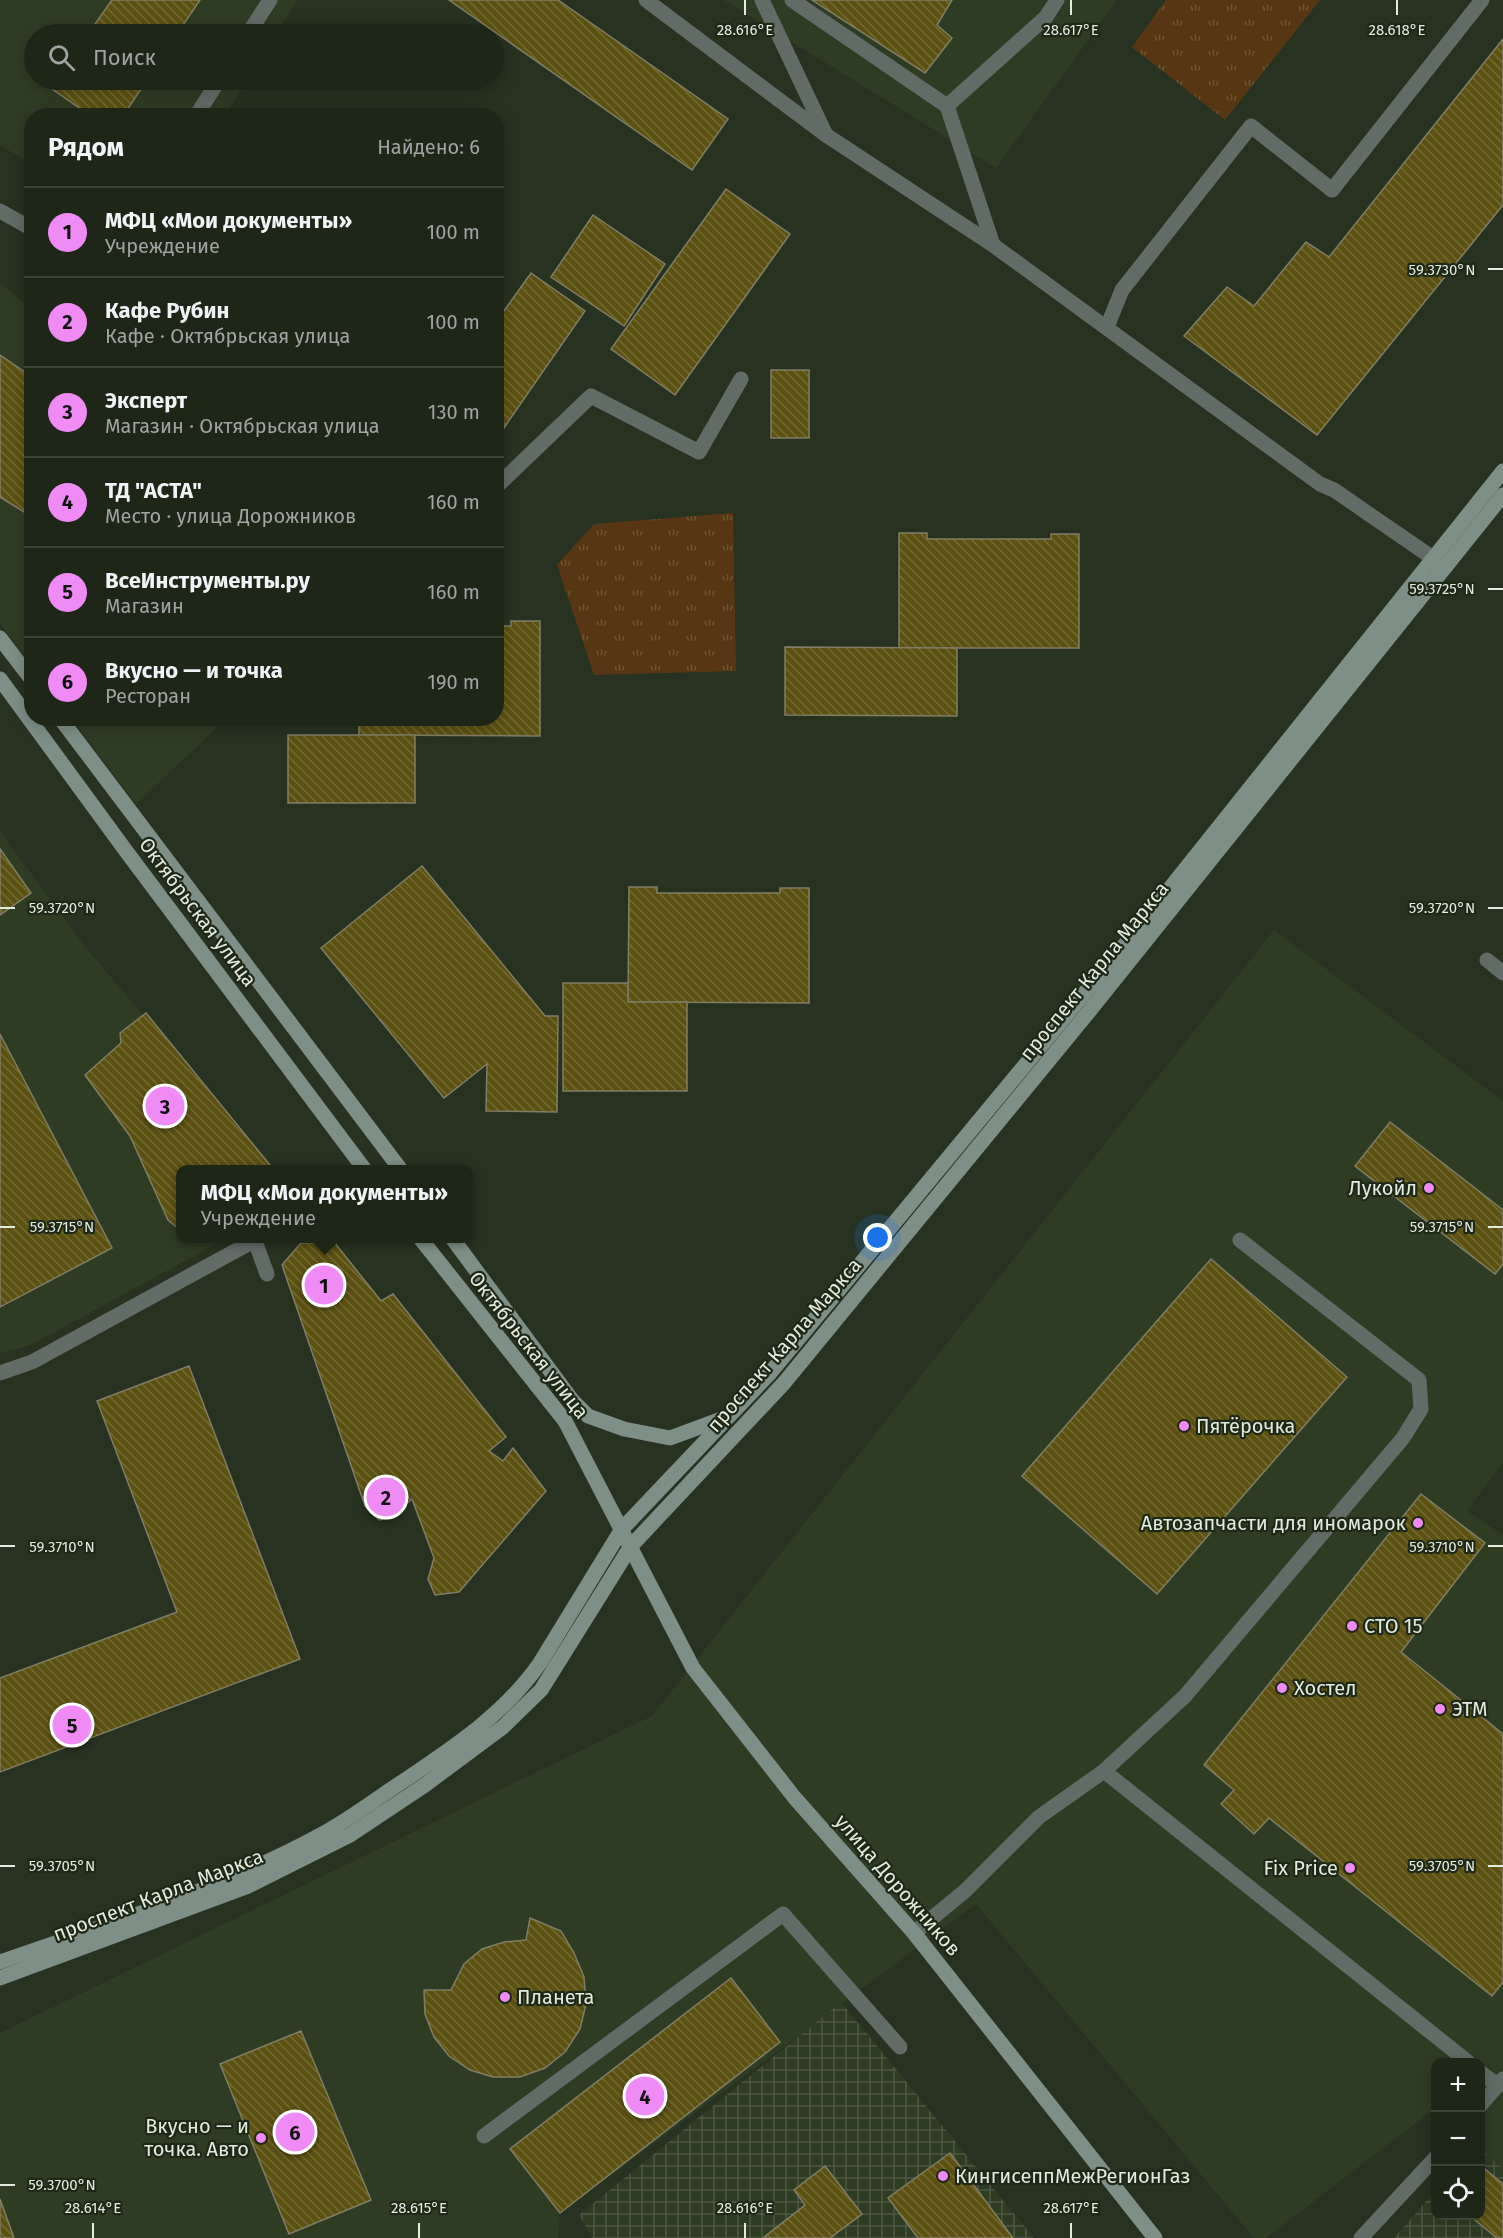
<!DOCTYPE html>
<html lang="ru">
<head>
<meta charset="utf-8">
<style>
	body { margin:0; font-family:"Fira Sans",sans-serif; background:#262e21; color:#f1f3f6 }
	.controls { position:absolute; right:18px; bottom:18px; display:grid; overflow:hidden; border-radius:12px; box-shadow:0 3px 15px #0003 }
	.controls button { width:54px; height:54px; display:grid; place-items:center; padding:0; border:0; border-bottom:2px solid #3c4337; background:#1e2618; color:#f1f3f6; font:30px sans-serif }
	.you { position:absolute; left:878px; top:1238px; width:21px; height:21px; margin:-15px; border:4px solid #fff; border-radius:50%; background:#1a73e8; box-shadow:0 0 0 9px #1a73e833 }
	.badge { display:grid; place-items:center; width:39px; height:39px; border-radius:50%; background:#f08bf5; color:#111; font-size:20px; font-weight:700 }
	.pin { position:absolute; translate:-50% -50%; border:3px solid #fff; box-shadow:0 2px 6px #0006 }
	.popup { position:absolute; left:176px; top:1165px; width:297px; height:78px; box-sizing:border-box; display:grid; place-content:center; border-radius:12px; background:#1e2618; filter:drop-shadow(0 2px 4px #0005); font-size:20px; white-space:nowrap; color:#a1a5a2 }
	.popup b { font-size:22px; color:#f1f3f6 }
	.popup::after { content:''; position:absolute; left:50%; top:100%; margin-left:-12px; border:12px solid transparent; border-top-color:#1e2618 }
	.list { margin:0; padding:0; list-style:none }
	h2 { display:flex; justify-content:space-between; align-items:center; height:78px; margin:0; padding:0 24px; font-size:26px }
	h2 small { font-size:20px; font-weight:400; color:#a1a5a2 }
	.list li { display:grid; grid-template-columns:39px 1fr auto; gap:18px; align-items:center; box-sizing:border-box; height:90px; padding:0 24px; border-top:2px solid #3c4337 }
	.list b { display:block; font-size:22px; white-space:nowrap }
	.list p { margin:0; font-size:20px; white-space:nowrap; color:#a1a5a2 }
	.list em { font-size:20px; font-style:normal; color:#a1a5a2 }
	.icon { flex:none; width:33px; height:33px; fill:none; stroke:currentColor; stroke-width:2; stroke-linecap:round; stroke-linejoin:round }
	.map { position:relative; flex:none; width:1503px; height:2238px; overflow:hidden }
	.search { position:absolute; background:#1e2618; box-shadow:0 3px 15px #0003; left:24px; top:24px; width:480px; height:66px; display:flex; align-items:center; gap:15px; box-sizing:border-box; padding:0 21px; border-radius:33px; color:#a1a5a2; font-size:22px }
	.panel { position:absolute; background:#1e2618; box-shadow:0 3px 15px #0003; left:24px; top:108px; width:480px; height:618px; border-radius:24px }
	.map>svg:first-child { display:block }
	.built { fill:#2f3c24 }
	.industrial { fill:url(#industrial-grid) }
	.grass { fill:url(#grass-tufts) }
	.building { fill:url(#building-back-hatch); stroke:#817d66; stroke-width:1.5 }
	.lines { fill:none; stroke-linecap:round; stroke-linejoin:round }
	.lane { stroke:#626c67; stroke-width:15 }
	.secondary { stroke:#7e8f87; stroke-width:15 }
	.ticks { fill:none; stroke:#e3eade; stroke-width:2 }
	.poi-dot { fill:#f08bf5; stroke:#1e2816; stroke-width:2 }
	.labels { text-anchor:middle; stroke-width:4.5; stroke-linejoin:round; paint-order:stroke }
	.street-label { font-size:20px; fill:#e3eade; stroke:#1e2816 }
	.poi-label { font-size:20px; fill:#e3eade; stroke:#1e2816; text-anchor:start }
	.ticks-label { font-size:15px; text-anchor:middle; fill:#e3eade; stroke:#1e2816; stroke-width:4.5; stroke-linejoin:round; paint-order:stroke }
</style>
</head>
<body>
<div class="map">
<svg width="1503" height="2238" viewBox="0 0 1503 2238">
	<defs>
		<pattern id="industrial-grid" width="8" height="8" patternUnits="userSpaceOnUse" patternTransform="scale(1.5)"><rect width="8" height="8" fill="#2f3c24"/><path d="M0 4h8M4 0v8" fill="none" stroke="#4d5843"/></pattern>
		<pattern id="grass-tufts" width="24" height="20" patternUnits="userSpaceOnUse" patternTransform="scale(1.5)"><rect width="24" height="20" fill="#573713"/><path d="M3 7l-1-3M5 7V3M7 7l1-3M15 17l-1-3M17 17v-4M19 17l1-3" fill="none" stroke="#6f5435"/></pattern>
		<pattern id="building-back-hatch" width="6" height="6" patternUnits="userSpaceOnUse" patternTransform="scale(1.5)"><rect width="6" height="6" fill="#5d5112"/><path d="M-1 5l2 2M0 0l6 6M5-1l2 2" fill="none" stroke="#746a34"/></pattern>
	</defs>
	<rect width="100%" height="100%" fill="#283220"/>
	<!-- built -->
	<g class="built">
		<polygon points="0,0 298,0 276,34 34,34 34,80 248,80 225,115 32,116 31,164 0,145"/>
		<polygon points="724,0 1117,0 996,168"/>
		<polygon points="0,283 31,309 31,665 0,623"/>
		<polygon points="72,719 226,719 136,804"/>
		<polygon points="0,831 83,944 272,1169 180,1170 180,1238 225,1239 31,1345 0,1353"/>
		<polygon points="1274,930 1503,1101 1503,1463 1467,1511 1503,1535 1503,2169 1481,2149 1480,2062 1436,2062 1435,2110 1434,2109 1266,2238 1254,2238 976,1904 560,2213 558,2238 0,2238 0,2033 652,1716"/>
	</g>
	<!-- industrial -->
	<g class="industrial">
		<polygon points="841,2002 1034,2238 592,2238 579,2215"/>
		<polygon points="1481,2149 1503,2169 1503,2238 1394,2238 1435,2191 1436,2216 1480,2216"/>
	</g>
	<!-- grass -->
	<g class="grass">
		<polygon points="1166,0 1320,0 1225,120 1132,47"/>
		<polygon points="733,513 736,671 594,675 557,565 594,524"/>
	</g>
	<!-- building -->
	<g class="building">
		<polygon points="112,0 200,0 177,34 88,34"/>
		<polygon points="449,0 558,0 728,119 692,170"/>
		<polygon points="812,0 952,0 937,25 952,38 925,73"/>
		<polygon points="1503,39 1503,205 1317,435 1184,336 1227,287 1254,306 1306,242 1329,257"/>
		<polygon points="58,80 147,80 123,116 91,116 52,89"/>
		<polygon points="726,189 790,234 675,395 611,349"/>
		<polygon points="593,215 665,264 624,326 551,277"/>
		<polygon points="531,273 585,311 499,435 496,434 496,322"/>
		<polygon points="0,355 32,377 32,517 0,497"/>
		<rect x="771" y="370" width="38" height="68"/>
		<polygon points="899,533 927,533 927,539 1051,539 1051,534 1079,534 1079,648 899,648"/>
		<polygon points="511,621 540,621 540,736 359,735 359,718 496,718 496,626 511,626"/>
		<polygon points="785,647 957,648 957,716 785,715"/>
		<rect x="288" y="735" width="127" height="68"/>
		<polygon points="0,849 31,893 0,915"/>
		<polygon points="422,866 545,1016 558,1016 557,1112 486,1111 487,1064 444,1098 321,948"/>
		<polygon points="629,887 657,887 657,893 780,893 780,888 809,888 809,1003 628,1002"/>
		<polygon points="563,983 628,983 628,1002 687,1002 687,1091 563,1091"/>
		<polygon points="146,1013 274,1170 180,1170 180,1230 168,1220 130,1136 85,1075 121,1043 120,1033"/>
		<polygon points="0,1034 112,1248 0,1307"/>
		<polygon points="1390,1122 1503,1210 1503,1264 1495,1274 1355,1166"/>
		<polygon points="334,1242 381,1301 393,1294 506,1437 489,1451 503,1461 513,1448 546,1491 459,1592 435,1595 428,1579 434,1558 412,1499 391,1518 379,1520 365,1506 282,1265 301,1243"/>
		<polygon points="1211,1259 1347,1377 1157,1594 1022,1476"/>
		<polygon points="189,1366 300,1659 0,1772 0,1678 177,1612 97,1401"/>
		<polygon points="1421,1494 1485,1543 1401,1652 1503,1734 1503,1982 1492,1996 1269,1818 1254,1834 1221,1804 1234,1790 1204,1765"/>
		<polygon points="530,1918 561,1931 574,1953 584,1977 586,2004 580,2029 565,2052 545,2068 520,2077 493,2077 470,2070 449,2056 434,2037 425,2014 424,1990 451,1990 464,1964 482,1949 504,1942 526,1940"/>
		<polygon points="731,1978 780,2042 560,2213 510,2149"/>
		<polygon points="301,2031 371,2200 289,2234 220,2064"/>
		<polygon points="950,2153 1013,2238 918,2238 888,2198"/>
		<polygon points="1480,2165 1503,2184 1503,2238 1497,2238 1470,2216 1480,2216"/>
		<polygon points="825,2166 862,2214 830,2238 763,2238 805,2205 794,2190"/>
		<polygon points="0,2199 9,2224 14,2238 0,2238"/>
	</g>
	<g class="lines">
		<!-- lane -->
		<g class="lane">
			<polyline points="646,0 826,135 993,245 1320,484 1334,490 1443,565"/>
			<polyline points="762,0 825,133"/>
			<polyline points="792,0 947,106 993,245"/>
			<polyline points="248,34 270,0"/>
			<polyline points="947,106 1046,17 1057,0"/>
			<polyline points="196,116 219,80"/>
			<polyline points="0,211 32,229"/>
			<polyline points="1107,327 1122,290 1251,126 1332,190 1482,0"/>
			<polyline points="496,487 591,396 699,452 741,379"/>
			<polyline points="1487,960 1503,973"/>
			<polyline points="255,1241 267,1274"/>
			<polyline points="0,1373 32,1362 259,1238"/>
			<polyline points="1104,1771 1468,2062"/>
			<polyline points="914,1933 965,1891 1039,1817 1104,1771 1185,1696 1403,1438 1421,1409 1419,1380 1240,1240"/>
			<polyline points="1480,2072 1498,2086"/>
			<polyline points="1480,2106 1503,2079"/>
			<polyline points="484,2136 783,1914 900,2047"/>
			<polyline points="1361,2238 1436,2157"/>
		</g>
		<!-- secondary -->
		<g class="secondary">
			<polyline points="0,638 32,680"/>
			<polyline points="0,679 126,851 365,1170"/>
			<polyline points="60,718 401,1170"/>
			<polyline points="420,1238 565,1421 693,1668 794,1797 914,1933 1155,2238"/>
			<polyline points="452,1238 572,1400 588,1416 624,1429 670,1438 724,1418"/>
			<path d="M0,1962C109,1924 222,1889 324,1833C353,1817 380,1796 408,1778C457,1745 506,1712 540,1663L622,1529L770,1373L1127,942L1503,471"/>
			<polyline points="0,1978 246,1887 350,1835 425,1785 503,1727 541,1690 631,1546 784,1383 1091,1009 1503,495"/>
		</g>
	</g>
	<!-- ticks -->
	<path class="ticks" d="M745,0V15M1071,0V15M1397,0V15M1488,269H1503M1488,589H1503M0,908H15M1488,908H1503M0,1227H15M1488,1227H1503M0,1546H15M1488,1546H1503M0,1866H15M1488,1866H1503M0,2185H15M93,2223V2238M419,2223V2238M745,2223V2238M1071,2223V2238"/>
	<!-- markers -->
	<g class="poi-dot">
		<circle cx="1429" cy="1188" r="6"/>
		<circle cx="1184" cy="1426" r="6"/>
		<circle cx="1418" cy="1523" r="6"/>
		<circle cx="1352" cy="1626" r="6"/>
		<circle cx="1282" cy="1688" r="6"/>
		<circle cx="1440" cy="1709" r="6"/>
		<circle cx="1350" cy="1868" r="6"/>
		<circle cx="505" cy="1997" r="6"/>
		<circle cx="261" cy="2138" r="6"/>
		<circle cx="943" cy="2176" r="6"/>
	</g>
	<g class="labels">
		<!-- street labels -->
		<g class="street-label">
			<text transform="translate(198 912) rotate(53)" y="7">Октябрьская улица</text>
			<text transform="translate(1094 971) rotate(-51)" y="7">проспект Карла Маркса</text>
			<text transform="translate(529 1345) rotate(52)" y="7">Октябрьская улица</text>
			<text transform="translate(784 1345) rotate(-49)" y="7">проспект Карла Маркса</text>
			<text transform="translate(898 1885) rotate(49)" y="7">улица Дорожников</text>
			<text transform="translate(158 1895) rotate(-21)" y="7">проспект Карла Маркса</text>
		</g>
		<!-- poi labels -->
		<g class="poi-label">
			<text x="1417" y="1195" text-anchor="end">Лукойл</text>
			<text x="1196" y="1433">Пятёрочка</text>
			<text x="1406" y="1530" text-anchor="end">Автозапчасти для иномарок</text>
			<text x="1364" y="1633">СТО 15</text>
			<text x="1294" y="1695">Хостел</text>
			<text x="1452" y="1716">ЭТМ</text>
			<text x="1338" y="1875" text-anchor="end">Fix Price</text>
			<text x="517" y="2004">Планета</text>
			<text x="249" y="2133" text-anchor="end">Вкусно — и<tspan x="249" dy="23">точка. Авто</tspan></text>
			<text x="955" y="2183">КингисеппМежРегионГаз</text>
		</g>
	</g>
	<g class="ticks-label">
		<text x="745" y="35">28.616°E</text>
		<text x="1071" y="35">28.617°E</text>
		<text x="1397" y="35">28.618°E</text>
		<text x="1442" y="275">59.3730°N</text>
		<text x="1442" y="594">59.3725°N</text>
		<text x="62" y="913">59.3720°N</text>
		<text x="1442" y="913">59.3720°N</text>
		<text x="62" y="1232">59.3715°N</text>
		<text x="1442" y="1232">59.3715°N</text>
		<text x="62" y="1552">59.3710°N</text>
		<text x="1442" y="1552">59.3710°N</text>
		<text x="62" y="1871">59.3705°N</text>
		<text x="1442" y="1871">59.3705°N</text>
		<text x="62" y="2190">59.3700°N</text>
		<text x="93" y="2213">28.614°E</text>
		<text x="419" y="2213">28.615°E</text>
		<text x="745" y="2213">28.616°E</text>
		<text x="1071" y="2213">28.617°E</text>
	</g>
</svg>
<div class="controls">
<button>+</button>
<button>−</button>
<button><svg class="icon" aria-label="locate" viewBox="0 0 24 24"><circle cx="12" cy="12" r="6"/><path d="M12 2v4M12 18v4M2 12h4M18 12h4"/></svg></button>
</div>
<div class="you"></div>
<div class="pin badge" style="left:324px;top:1285px">1</div>
<div class="popup"><b>МФЦ «Мои документы»</b>Учреждение</div>
<div class="pin badge" style="left:386px;top:1497px">2</div>
<div class="pin badge" style="left:165px;top:1106px">3</div>
<div class="pin badge" style="left:645px;top:2096px">4</div>
<div class="pin badge" style="left:72px;top:1725px">5</div>
<div class="pin badge" style="left:295px;top:2132px">6</div>
<div class="search"><svg class="icon" aria-label="search" viewBox="0 0 24 24"><circle cx="10" cy="10" r="6"/><path d="M15 15l6 6"/></svg>Поиск</div>
<section class="panel">
<h2>Рядом<small>Найдено: 6</small></h2>
<ul class="list">
<li><span class="badge">1</span><div><b>МФЦ «Мои документы»</b><p>Учреждение</p></div><em>100 m</em></li>
<li><span class="badge">2</span><div><b>Кафе Рубин</b><p>Кафе · Октябрьская улица</p></div><em>100 m</em></li>
<li><span class="badge">3</span><div><b>Эксперт</b><p>Магазин · Октябрьская улица</p></div><em>130 m</em></li>
<li><span class="badge">4</span><div><b>ТД &quot;АСТА&quot;</b><p>Место · улица Дорожников</p></div><em>160 m</em></li>
<li><span class="badge">5</span><div><b>ВсеИнструменты.ру</b><p>Магазин</p></div><em>160 m</em></li>
<li><span class="badge">6</span><div><b>Вкусно — и точка</b><p>Ресторан</p></div><em>190 m</em></li>
</ul>
</section>
</div>
</body>
</html>
